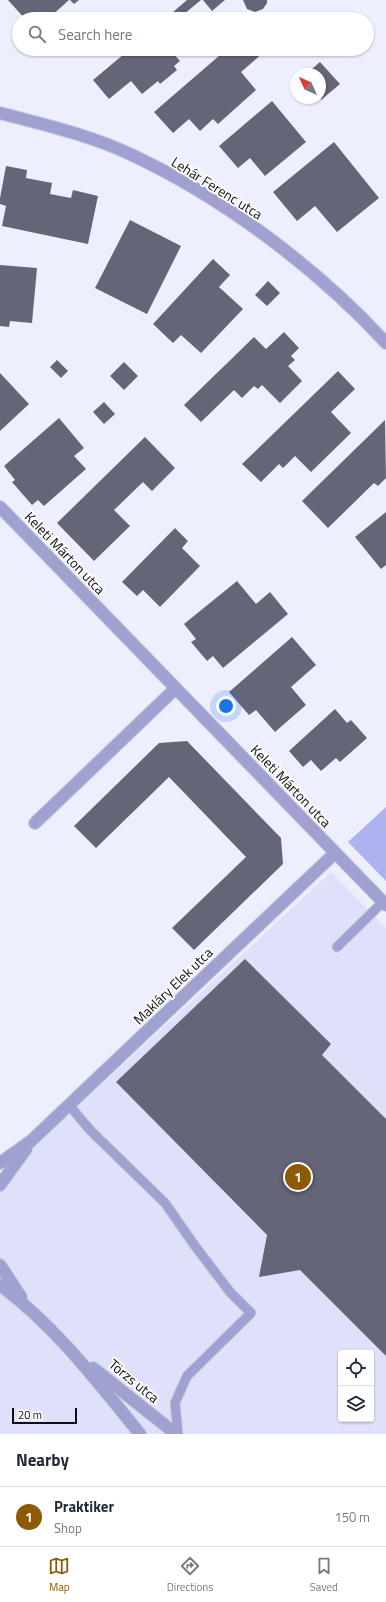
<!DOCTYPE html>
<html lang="en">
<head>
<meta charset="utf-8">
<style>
	body { margin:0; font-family:"Titillium Web",sans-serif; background:#f6f6f7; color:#1f2937 }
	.controls { position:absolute; right:12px; bottom:12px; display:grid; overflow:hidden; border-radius:4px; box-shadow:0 1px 3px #0004 }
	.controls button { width:36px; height:36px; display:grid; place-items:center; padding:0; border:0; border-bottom:1px solid #e0e1e3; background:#fff; color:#1f2937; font:20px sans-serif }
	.compass { position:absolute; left:290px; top:68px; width:36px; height:36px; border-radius:50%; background:#fff; box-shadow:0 1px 3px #0004; rotate:315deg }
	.scale { position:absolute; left:12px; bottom:10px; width:65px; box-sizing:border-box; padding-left:4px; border:2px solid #0e0e14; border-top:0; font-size:11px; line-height:14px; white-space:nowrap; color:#0e0e14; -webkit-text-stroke:3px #fdfdfd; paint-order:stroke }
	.you { position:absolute; left:226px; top:706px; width:14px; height:14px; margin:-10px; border:3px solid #fff; border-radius:50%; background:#1a73e8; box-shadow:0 0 0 6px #1a73e833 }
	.badge { display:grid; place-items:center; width:26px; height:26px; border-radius:50%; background:#8d5b07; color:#fff; font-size:13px; font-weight:700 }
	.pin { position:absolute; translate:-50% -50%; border:2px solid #fff; box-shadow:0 1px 4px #0006 }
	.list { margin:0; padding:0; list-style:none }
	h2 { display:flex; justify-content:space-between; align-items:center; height:52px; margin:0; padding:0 16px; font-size:17px }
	h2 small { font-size:13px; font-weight:400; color:#747a83 }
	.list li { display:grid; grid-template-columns:26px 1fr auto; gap:12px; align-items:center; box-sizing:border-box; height:60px; padding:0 16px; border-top:1px solid #e0e1e3 }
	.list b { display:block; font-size:15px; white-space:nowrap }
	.list p { margin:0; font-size:13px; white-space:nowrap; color:#747a83 }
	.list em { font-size:13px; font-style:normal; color:#747a83 }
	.icon { flex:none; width:22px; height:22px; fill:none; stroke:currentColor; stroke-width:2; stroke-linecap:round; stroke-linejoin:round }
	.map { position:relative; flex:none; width:386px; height:1434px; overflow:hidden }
	.search { position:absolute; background:#fff; box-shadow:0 1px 3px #0004; left:12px; right:12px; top:12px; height:44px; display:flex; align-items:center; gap:10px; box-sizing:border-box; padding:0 14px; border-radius:22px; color:#747a83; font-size:15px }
	.sheet { height:112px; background:#fff }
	nav { display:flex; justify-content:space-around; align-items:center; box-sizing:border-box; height:56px; border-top:1px solid #e0e1e3; background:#fff; font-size:11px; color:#747a83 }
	nav a { display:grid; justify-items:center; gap:2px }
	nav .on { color:#8d5b07 }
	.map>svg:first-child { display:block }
	.built { fill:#dfe1fb; fill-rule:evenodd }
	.forest { fill:#aeb2f1 }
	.building { fill:#646576 }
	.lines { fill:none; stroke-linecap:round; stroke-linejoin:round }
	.lane-casing { stroke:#cacbd9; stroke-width:11 }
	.street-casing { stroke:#cacbd9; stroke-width:14 }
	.lane { stroke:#9fa2d1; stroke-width:9 }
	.street { stroke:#9fa2d1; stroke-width:12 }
	.labels { text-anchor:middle; stroke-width:4; stroke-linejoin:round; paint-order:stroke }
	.street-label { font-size:14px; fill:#0e0e14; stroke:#fdfdfd }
</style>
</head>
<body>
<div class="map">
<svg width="386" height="1434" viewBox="0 0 386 1434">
	<rect width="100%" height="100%" fill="#eeeffe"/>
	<!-- built -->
	<path class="built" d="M331,872L386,928V1434H0V1181L48,1134ZM341,1353H371V1419H341Z"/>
	<!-- forest -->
	<polygon class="forest" points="386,807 386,881 348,842"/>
	<!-- building -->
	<g class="building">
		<polygon points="8,0 69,0 48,19 43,14 37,19 25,19"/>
		<polygon points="70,0 79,0 74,4"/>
		<polygon points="187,0 201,0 178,19 165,19"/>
		<polygon points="203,0 225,0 212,11"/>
		<polygon points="243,0 267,0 267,3 263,9 255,12 247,9"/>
		<polygon points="130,49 175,49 172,52 180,61 174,66 177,70 160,84 158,81 142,94 131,81 109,99 93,80"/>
		<polygon points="227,49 262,49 264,52 241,72 256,90 218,124 213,119 200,131 189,119 173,133 154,112"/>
		<polygon points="320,62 340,84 321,100 320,74 306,74"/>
		<polygon points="272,101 306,142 265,176 250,158 238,168 219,146"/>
		<polygon points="334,142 379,198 337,232 315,206 297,221 273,192"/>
		<polygon points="6,166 27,170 26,178 52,183 50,194 71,198 73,190 98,196 88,244 2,226 6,206 0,204 0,198"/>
		<polygon points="130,220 181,246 147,314 95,288"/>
		<polygon points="213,259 230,275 219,287 243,309 201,353 181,335 173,343 153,324"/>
		<polygon points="0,265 37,268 32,323 10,321 9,327 0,326"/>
		<polygon points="268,281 280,293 267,306 255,295"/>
		<polygon points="284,332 299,348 291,356 295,360 288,366 302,381 280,403 262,385 258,389 254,386 242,398 234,390 201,422 184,405 254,337 266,349"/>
		<polygon points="57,360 68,371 61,378 50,367"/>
		<polygon points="124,362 138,376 124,390 110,376"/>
		<polygon points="338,371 355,389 331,412 351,433 311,472 295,456 283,468 279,464 261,482 242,464"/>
		<polygon points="0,373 29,404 0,431"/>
		<polygon points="104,402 115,414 104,424 93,412"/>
		<polygon points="59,418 84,448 74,456 86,469 44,506 38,500 32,505 12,482 15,480 4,466"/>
		<polygon points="385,420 386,478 378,486 374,483 328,528 302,501"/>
		<polygon points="145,437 175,468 152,491 143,482 114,510 130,526 94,561 57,523"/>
		<polygon points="386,512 386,565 381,569 355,537"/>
		<polygon points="175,528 188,541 182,548 200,566 160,607 143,590 137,596 122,582"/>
		<polygon points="237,581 256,604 270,592 288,614 223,668 213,656 207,661 191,642 196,639 184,624"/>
		<polygon points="292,637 316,665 291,687 306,705 275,732 256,710 249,715 229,692"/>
		<polygon points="335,709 347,723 351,720 367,738 340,762 336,758 321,771 311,760 303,767 289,751"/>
		<polygon points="187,741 281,838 283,864 194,950 172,928 246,857 169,777 96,848 74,826 159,743"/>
		<polygon points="245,959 331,1044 322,1055 386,1119 386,1356 300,1270 259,1277 267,1235 116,1082"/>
	</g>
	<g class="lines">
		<!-- lane casing -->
		<g class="lane-casing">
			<g id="lane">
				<polyline points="337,947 383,902"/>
				<polyline points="69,1105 90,1130 165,1203 195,1246 230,1292 251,1313 187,1376 175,1403 178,1434"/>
			</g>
		</g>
		<!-- street casing -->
		<g class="street-casing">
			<g id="street">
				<path d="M0,113C45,125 90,135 132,155C224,198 318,269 386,343"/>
				<polyline points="0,507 386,905"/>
				<polyline points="35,823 175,689"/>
				<polyline points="0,1163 31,1141 335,853"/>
				<polyline points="0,1185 26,1149"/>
				<polyline points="0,1265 21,1297"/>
				<path d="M0,1285C55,1326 97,1381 140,1434"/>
				<polyline points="93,1368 176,1434"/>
			</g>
		</g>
		<!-- lane -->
		<use href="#lane" class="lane"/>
		<!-- street -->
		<use href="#street" class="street"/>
	</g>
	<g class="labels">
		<!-- street labels -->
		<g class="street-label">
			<text transform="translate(217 188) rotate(32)" y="5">Lehár Ferenc utca</text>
			<text transform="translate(65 553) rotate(46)" y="5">Keleti Márton utca</text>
			<text transform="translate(291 786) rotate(46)" y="5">Keleti Márton utca</text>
			<text transform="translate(173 986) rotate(-44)" y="5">Makláry Elek utca</text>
			<text transform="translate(134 1381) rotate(39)" y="5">Törzs utca</text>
		</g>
	</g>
</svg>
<div class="controls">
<button><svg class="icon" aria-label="locate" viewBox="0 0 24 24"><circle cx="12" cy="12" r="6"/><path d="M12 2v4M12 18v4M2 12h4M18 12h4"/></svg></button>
<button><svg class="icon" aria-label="layers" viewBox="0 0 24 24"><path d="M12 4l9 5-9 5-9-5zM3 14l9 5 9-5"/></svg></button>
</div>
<svg class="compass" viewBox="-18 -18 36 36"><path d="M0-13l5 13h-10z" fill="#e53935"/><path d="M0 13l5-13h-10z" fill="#747a83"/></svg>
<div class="scale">20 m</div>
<div class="you"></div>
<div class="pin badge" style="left:298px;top:1177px">1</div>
<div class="search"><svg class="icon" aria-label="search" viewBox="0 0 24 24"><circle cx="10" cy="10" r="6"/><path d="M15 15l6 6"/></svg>Search here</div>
</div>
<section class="sheet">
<h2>Nearby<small></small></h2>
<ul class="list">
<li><span class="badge">1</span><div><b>Praktiker</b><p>Shop</p></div><em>150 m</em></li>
</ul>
</section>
<nav>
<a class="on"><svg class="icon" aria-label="map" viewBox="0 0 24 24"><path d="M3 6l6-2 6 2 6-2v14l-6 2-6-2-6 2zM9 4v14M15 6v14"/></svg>Map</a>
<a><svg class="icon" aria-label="directions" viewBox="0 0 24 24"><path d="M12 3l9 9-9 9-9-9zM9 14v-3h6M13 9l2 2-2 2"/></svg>Directions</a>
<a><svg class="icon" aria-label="saved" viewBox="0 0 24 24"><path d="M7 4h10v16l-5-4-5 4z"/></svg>Saved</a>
</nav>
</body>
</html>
